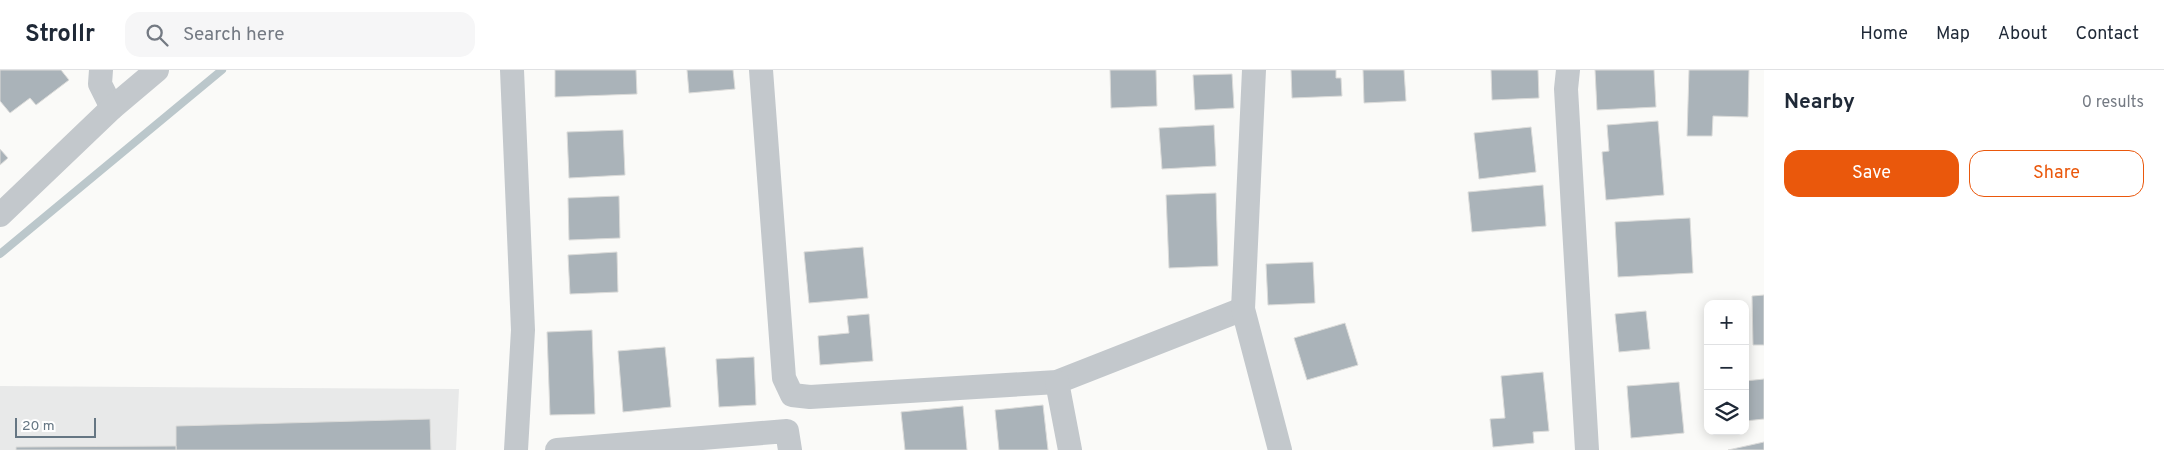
<!DOCTYPE html>
<html lang="en">
<head>
<meta charset="utf-8">
<style>
	body { margin:0; font-family:Overpass,sans-serif; background:#f6f6f7; color:#1f2937 }
	.controls { position:absolute; right:15px; bottom:15px; display:grid; overflow:hidden; border-radius:10px; box-shadow:0 2px 12px #0003 }
	.controls button { width:45px; height:45px; display:grid; place-items:center; padding:0; border:0; border-bottom:1px solid #e0e1e3; background:#fff; color:#1f2937; font:25px sans-serif }
	.scale { position:absolute; left:15px; bottom:12px; width:81px; box-sizing:border-box; padding-left:5px; border:2px solid #657683; border-top:0; font-size:14px; line-height:18px; white-space:nowrap; color:#657683; -webkit-text-stroke:4px #fff; paint-order:stroke }
	.list { margin:0; padding:0; list-style:none }
	h2 { display:flex; justify-content:space-between; align-items:center; height:65px; margin:0; padding:0 20px; font-size:21px }
	h2 small { font-size:16px; font-weight:400; color:#747a83 }
	.actions { display:flex; gap:10px; padding:15px 20px }
	.actions a { flex:1; padding:11px 0; border:1px solid #ea580c; border-radius:15px; text-align:center; font-size:18px; color:#ea580c }
	.actions .main { background:#ea580c; color:#fff }
	.icon { flex:none; width:28px; height:28px; fill:none; stroke:currentColor; stroke-width:2; stroke-linecap:round; stroke-linejoin:round }
	.map { position:relative; flex:none; width:1764px; height:380px; overflow:hidden }
	header { display:flex; align-items:center; gap:30px; box-sizing:border-box; height:70px; padding:0 25px; background:#fff; border-bottom:1px solid #e0e1e3 }
	header strong { font-size:24px }
	nav { display:flex; gap:28px; margin-inline-start:auto; font-size:18px }
	.search { width:350px; height:45px; background:#f6f6f7; display:flex; align-items:center; gap:12px; box-sizing:border-box; padding:0 18px; border-radius:15px; color:#747a83; font-size:19px }
	main { display:flex }
	aside { flex:1; background:#fff }
	.map>svg:first-child { display:block }
	.built { fill:#e8e9e9 }
	.lines { fill:none; stroke-linecap:round; stroke-linejoin:round }
	.stream { stroke:#bbc7cb; stroke-width:8 }
	.building { fill:#aab3b9; stroke:#dcdcda }
	.street { stroke:#c3c8cc; stroke-width:24 }
</style>
</head>
<body>
<header>
<strong>Strollr</strong>
<div class="search"><svg class="icon" aria-label="search" viewBox="0 0 24 24"><circle cx="10" cy="10" r="6"/><path d="M15 15l6 6"/></svg>Search here</div>
<nav><a>Home</a><a>Map</a><a>About</a><a>Contact</a></nav>
</header>
<main>
<div class="map">
<svg width="1764" height="380" viewBox="0 0 1764 380">
	<rect width="100%" height="100%" fill="#fafaf8"/>
	<!-- built -->
	<polygon class="built" points="0,316 459,319 456,380 0,380"/>
	<g class="lines">
		<!-- stream -->
		<polyline class="stream" points="0,184 222,0"/>
	</g>
	<!-- building -->
	<g class="building">
		<polygon points="0,0 61,0 69,10 36,35 30,28 10,43 0,31"/>
		<polygon points="555,0 636,0 637,24 555,27"/>
		<polygon points="687,0 733,0 735,19 689,23"/>
		<polygon points="1110,0 1156,0 1157,36 1111,38"/>
		<polygon points="1291,0 1336,0 1336,8 1341,8 1342,26 1292,28"/>
		<polygon points="1363,0 1404,0 1406,31 1364,33"/>
		<polygon points="1491,0 1538,0 1539,28 1492,30"/>
		<polygon points="1595,0 1654,0 1656,37 1597,40"/>
		<polygon points="1689,0 1749,0 1748,47 1713,46 1712,66 1687,66"/>
		<polygon points="1232,4 1234,38 1195,40 1193,5"/>
		<polygon points="1658,51 1664,125 1606,130 1602,82 1609,81 1607,55"/>
		<polygon points="1214,55 1216,96 1162,99 1159,58"/>
		<polygon points="1531,57 1536,102 1479,109 1474,63"/>
		<polygon points="623,60 625,105 569,108 567,62"/>
		<polygon points="0,79 8,88 0,95"/>
		<polygon points="1543,115 1546,156 1472,162 1468,122"/>
		<polygon points="1216,123 1218,196 1169,198 1166,125"/>
		<polygon points="619,126 620,168 569,170 568,128"/>
		<polygon points="1690,148 1693,203 1618,207 1615,152"/>
		<polygon points="863,177 868,228 809,233 804,182"/>
		<polygon points="617,182 618,222 570,224 568,185"/>
		<polygon points="1313,192 1315,233 1268,235 1266,194"/>
		<polygon points="1764,225 1764,275 1753,275 1752,226"/>
		<polygon points="1646,241 1650,279 1619,282 1615,244"/>
		<polygon points="869,244 873,291 820,295 818,266 849,263 847,246"/>
		<polygon points="1345,253 1358,295 1307,310 1294,268"/>
		<polygon points="592,260 595,344 550,345 547,262"/>
		<polygon points="665,277 671,337 623,342 618,281"/>
		<polygon points="754,287 756,335 719,337 716,289"/>
		<polygon points="1543,302 1549,361 1533,362 1534,373 1493,377 1490,349 1505,348 1501,306"/>
		<polygon points="1764,309 1764,349 1745,351 1745,311"/>
		<polygon points="1679,312 1684,363 1631,368 1627,316"/>
		<polygon points="1043,335 1048,380 999,380 995,340"/>
		<polygon points="963,336 967,380 905,380 901,342"/>
		<polygon points="430,349 431,380 176,380 176,356"/>
		<polygon points="1764,372 1764,380 1728,380"/>
		<polygon points="176,376 176,380 16,380 16,377"/>
	</g>
	<g class="lines">
		<!-- street -->
		<g class="street">
			<polyline points="101,0 100,14 112,38"/>
			<polyline points="512,0 523,260 516,380"/>
			<polyline points="761,0 784,308 792,325 810,327 1057,312 1243,239"/>
			<polyline points="1254,0 1243,239 1280,380"/>
			<polyline points="1568,0 1566,19 1587,380"/>
			<polyline points="0,145 112,38 157,0"/>
			<polyline points="1057,312 1070,380"/>
			<polyline points="557,380 787,361 790,380"/>
		</g>
	</g>
</svg>
<div class="controls">
<button>+</button>
<button>−</button>
<button><svg class="icon" aria-label="layers" viewBox="0 0 24 24"><path d="M12 4l9 5-9 5-9-5zM3 14l9 5 9-5"/></svg></button>
</div>
<div class="scale">20 m</div>
</div>
<aside>
<h2>Nearby<small>0 results</small></h2>
<ul class="list">
</ul>
<div class="actions"><a class="main">Save</a><a>Share</a></div>
</aside>
</main>
</body>
</html>
